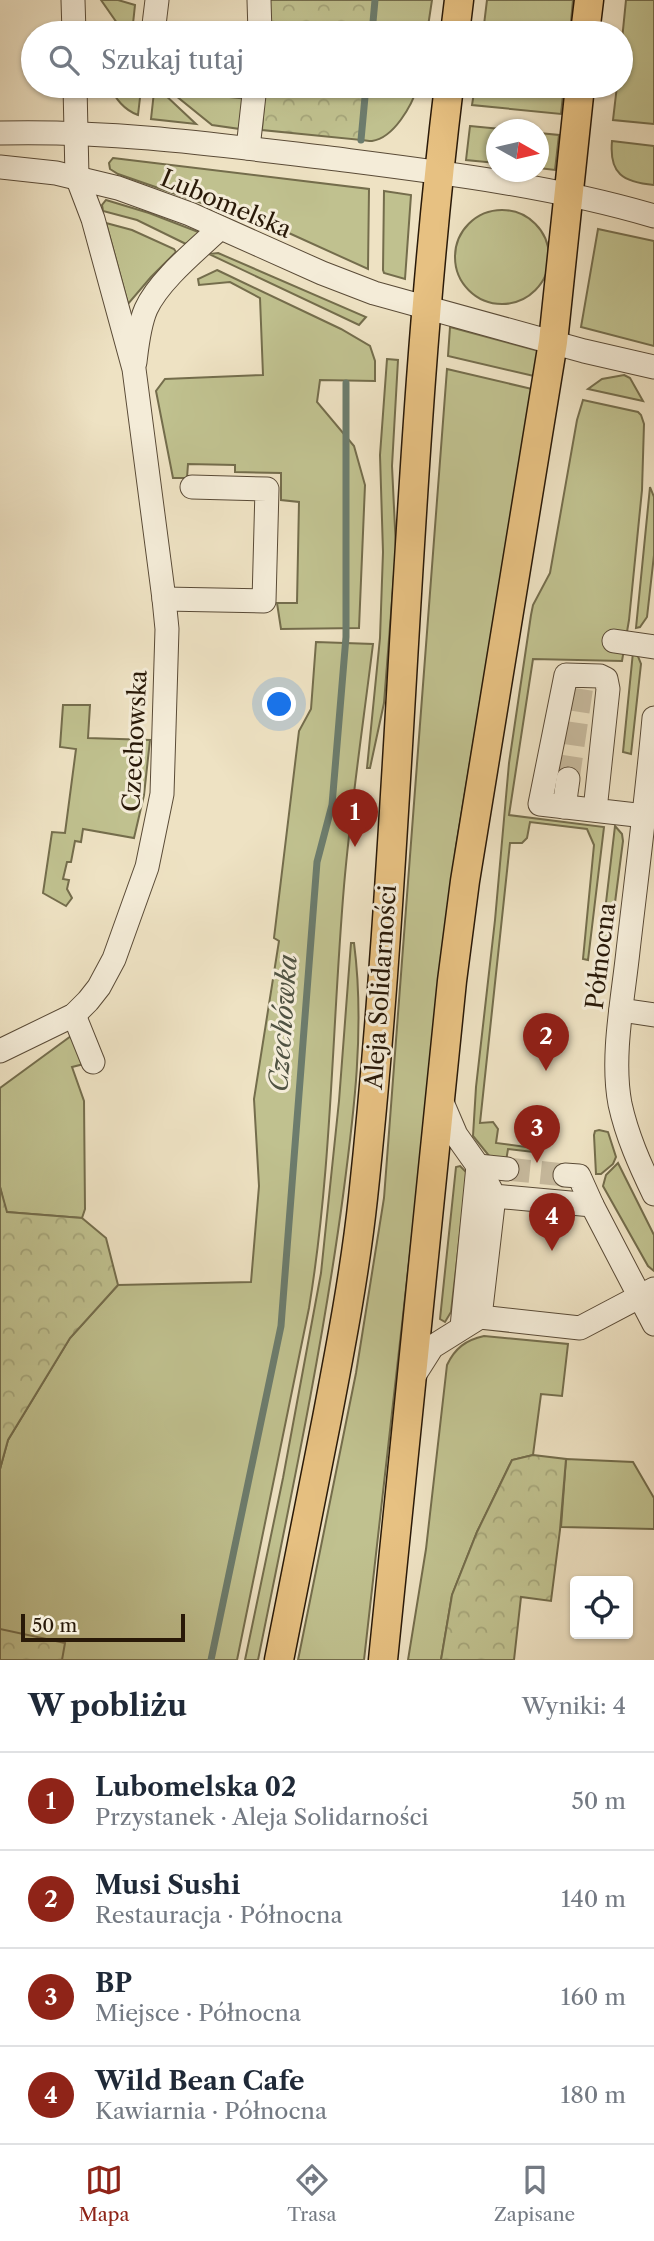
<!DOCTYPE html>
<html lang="pl">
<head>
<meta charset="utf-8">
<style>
	body { margin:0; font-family:"Libre Caslon Text",serif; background:#f2f2f3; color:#1f2937 }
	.controls { position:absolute; right:21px; bottom:21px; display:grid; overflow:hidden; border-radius:7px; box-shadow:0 2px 5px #0004 }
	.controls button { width:63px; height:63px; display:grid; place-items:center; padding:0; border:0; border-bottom:2px solid #e0e1e3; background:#fff; color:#1f2937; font:35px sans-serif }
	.compass { position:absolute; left:486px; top:119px; width:63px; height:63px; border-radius:50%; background:#fff; box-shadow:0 2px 5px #0004; rotate:98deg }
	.scale { position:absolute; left:21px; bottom:18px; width:164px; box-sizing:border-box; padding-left:7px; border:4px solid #291908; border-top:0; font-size:19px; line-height:24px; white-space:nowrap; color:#291908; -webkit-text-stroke:5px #f4ecd8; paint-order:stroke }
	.you { position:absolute; left:280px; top:705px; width:24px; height:24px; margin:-18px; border:5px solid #fff; border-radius:50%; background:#1a73e8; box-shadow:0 0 0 10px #1a73e833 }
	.badge { display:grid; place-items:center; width:46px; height:46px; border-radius:50%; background:#8f2418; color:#fff; font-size:23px; font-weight:700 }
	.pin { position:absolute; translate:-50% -58px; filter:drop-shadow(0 2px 4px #0008) }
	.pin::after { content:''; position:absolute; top:37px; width:24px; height:21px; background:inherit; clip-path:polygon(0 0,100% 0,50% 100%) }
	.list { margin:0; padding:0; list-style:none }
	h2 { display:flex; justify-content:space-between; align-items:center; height:91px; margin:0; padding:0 28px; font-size:30px }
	h2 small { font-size:23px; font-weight:400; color:#747a83 }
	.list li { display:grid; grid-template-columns:46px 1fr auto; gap:21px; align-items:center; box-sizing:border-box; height:98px; padding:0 28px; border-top:2px solid #e0e1e3 }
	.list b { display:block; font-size:26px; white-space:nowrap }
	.list p { margin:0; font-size:23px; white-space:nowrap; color:#747a83 }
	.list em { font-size:23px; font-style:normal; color:#747a83 }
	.icon { flex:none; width:38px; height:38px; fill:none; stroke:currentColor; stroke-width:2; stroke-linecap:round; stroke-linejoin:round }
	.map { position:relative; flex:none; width:654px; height:1660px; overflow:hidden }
	.search { position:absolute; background:#fff; box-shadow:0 2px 5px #0004; left:21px; right:21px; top:21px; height:77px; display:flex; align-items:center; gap:18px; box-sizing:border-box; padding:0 24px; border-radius:38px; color:#747a83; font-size:26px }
	.sheet { height:483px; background:#fff }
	nav { display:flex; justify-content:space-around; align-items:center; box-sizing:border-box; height:98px; border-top:2px solid #e0e1e3; background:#fff; font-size:19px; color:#747a83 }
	nav a { display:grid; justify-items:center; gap:4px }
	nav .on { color:#8f2418 }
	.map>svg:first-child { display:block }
	.grass { fill:#c0c18f; stroke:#746d4c; stroke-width:2 }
	.forest { fill:url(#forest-crowns); stroke:#746d4c; stroke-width:2 }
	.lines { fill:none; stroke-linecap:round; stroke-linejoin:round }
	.stream { stroke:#6c7c6d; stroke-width:7 }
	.minor-tunnel { stroke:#c7ba9e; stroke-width:23; stroke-dasharray:23 11; stroke-linecap:butt }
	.minor-casing { stroke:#5a4b37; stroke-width:25 }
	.major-casing { stroke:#291908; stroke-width:31 }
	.minor { stroke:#f4ecd8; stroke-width:23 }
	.major { stroke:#e7c182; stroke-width:28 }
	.labels { text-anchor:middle; stroke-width:6; stroke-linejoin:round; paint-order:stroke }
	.street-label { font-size:24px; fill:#291908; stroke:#f4ecd8 }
	.water-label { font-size:26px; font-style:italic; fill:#505343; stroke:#f4ecd8 }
</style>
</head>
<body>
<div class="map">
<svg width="654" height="1660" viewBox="0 0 654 1660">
	<defs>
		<pattern id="forest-crowns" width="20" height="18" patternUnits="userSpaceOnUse" patternTransform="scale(1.75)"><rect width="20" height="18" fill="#c0c18f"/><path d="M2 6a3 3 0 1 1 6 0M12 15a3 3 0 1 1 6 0" fill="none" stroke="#a5a57a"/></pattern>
	</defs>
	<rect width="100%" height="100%" fill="#eee2c3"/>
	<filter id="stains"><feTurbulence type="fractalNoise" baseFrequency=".00286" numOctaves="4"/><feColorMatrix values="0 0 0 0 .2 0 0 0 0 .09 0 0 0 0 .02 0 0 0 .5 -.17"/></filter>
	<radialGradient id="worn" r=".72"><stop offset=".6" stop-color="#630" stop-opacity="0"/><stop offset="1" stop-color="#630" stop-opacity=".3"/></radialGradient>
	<!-- grass -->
	<g class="grass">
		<polygon points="101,0 118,0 135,5 132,33 124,33"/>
		<polygon points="375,0 432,0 427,33 372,33"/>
		<polygon points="487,0 573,0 570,33 483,33"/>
		<polygon points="626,0 654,0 654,124 613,120 617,86 621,86 621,50"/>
		<path d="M109,86H130L141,89L138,115C124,110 116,99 109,86Z"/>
		<path d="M366,86H418C412,105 394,138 372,141C368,141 364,140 361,140Z"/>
		<polygon points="475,86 564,86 561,114 472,105"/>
		<polygon points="170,91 249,99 247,130 212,125"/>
		<polygon points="154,92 162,92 196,124 151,119"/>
		<polygon points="470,126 501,129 496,130 496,163 466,160"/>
		<polygon points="539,133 559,135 555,170 539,168"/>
		<path d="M612,141L654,146V185C623,182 609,174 612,141Z"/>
		<polygon points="113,158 369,189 368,269 291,234 118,174 110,169 109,163"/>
		<polygon points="384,191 411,195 405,279 384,273 383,270"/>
		<polygon points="106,200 149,213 201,233 186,244 137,220 103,211 102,205"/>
		<circle cx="502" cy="257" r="47"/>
		<polygon points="106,223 132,230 174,249 176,252 151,277 128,304"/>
		<polygon points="598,229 654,241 654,346 581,327"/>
		<polygon points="218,253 366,317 359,325 209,254"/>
		<polygon points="217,270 341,329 370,346 375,361 375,381 320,380 317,402 354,446 365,485 359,628 281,629 277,603 297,603 299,502 281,500 281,473 235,472 235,465 188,464 187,478 173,478 156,391 165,379 263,375 260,298 230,282 199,285 198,279"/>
		<polygon points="450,327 539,351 534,376 448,356"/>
		<polygon points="387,359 398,360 392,466 396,549 384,703 370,768 367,768 380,638 383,552 380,455"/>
		<polygon points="447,369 532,389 456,847 364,1660 298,1660 356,1373 384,1198"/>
		<polygon points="624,375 630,378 643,401 588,389 602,379"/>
		<polygon points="583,400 638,412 641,415 644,424 642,490 629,620 622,661 533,659 509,815 604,827 588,960 583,959 594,845 587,829 530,822 527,838 522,843 510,843 480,1123 493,1122 498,1129 496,1143 534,1148 533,1152 508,1149 506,1161 490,1157 473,1136 476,1087 495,920 509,763 531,615 533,605 550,573 577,420"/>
		<polygon points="650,487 654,497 654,555 647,617 640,627 636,628"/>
		<path d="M316,642L373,644C363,725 351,805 344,886C332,1027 332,1168 309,1308L237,1660H0V1469L8,1440L70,1338L118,1285L251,1282L259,1186L254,1099L279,941L274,938L299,731L311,709Z"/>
		<polygon points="633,652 637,654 641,664 631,754 623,752"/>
		<polygon points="63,705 90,705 88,738 150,740 144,795 134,838 83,829 81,842 75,841 71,862 67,862 63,879 69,880 67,889 72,898 66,906 43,893 52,832 65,833 76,749 60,747"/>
		<polygon points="615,826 622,834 623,841 610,941 601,945"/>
		<path d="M351,943H354C365,1027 354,1113 343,1196C322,1352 289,1506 258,1660H245L283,1478L321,1273L339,1101Z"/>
		<polygon points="71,1036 84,1064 72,1067 84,1101 85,1209 82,1218 6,1212 0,1187 0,1088"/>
		<polygon points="599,1130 608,1132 616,1157 613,1164 601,1174 596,1174 594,1135 595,1131"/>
		<polygon points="618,1163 654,1235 654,1271 648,1266 603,1186 606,1175"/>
		<polygon points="460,1166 467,1173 451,1312 445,1322 440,1319 456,1167"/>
		<path d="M484,1336L568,1344L562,1396L541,1394L533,1455L512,1460L477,1532L452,1595L441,1660H408L426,1549L447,1365C455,1348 466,1340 484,1336Z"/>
		<polygon points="566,1459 633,1462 654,1498 654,1529 561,1527"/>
	</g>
	<!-- forest -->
	<g class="forest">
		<polygon points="270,0 375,0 372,33 268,33"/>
		<polygon points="265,86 366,86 361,140 262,130"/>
		<polygon points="0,1187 7,1212 82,1218 106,1238 118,1285 70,1338 8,1440 0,1469"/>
		<polygon points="533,1455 566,1459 560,1530 551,1601 521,1597 514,1660 441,1660 452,1595 477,1532 512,1460"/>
		<polygon points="0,1629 65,1643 62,1660 0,1660"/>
	</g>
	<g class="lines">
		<!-- stream -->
		<g class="stream">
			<polyline points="372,33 375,0"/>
			<polyline points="361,140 366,86"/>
			<polyline points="211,1660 281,1326 317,862 332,805 346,637 346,383"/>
		</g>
		<!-- minor-tunnel -->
		<g class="minor-tunnel">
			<polyline points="568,779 582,685"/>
			<polyline points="507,1169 565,1175"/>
		</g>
		<!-- minor casing -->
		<g class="minor-casing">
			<g id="minor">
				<polyline points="73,0 74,33"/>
				<polyline points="259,0 260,33"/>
				<polyline points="153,33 157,0"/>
				<path d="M0,133C110,130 220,145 329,158C438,172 549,185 654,216"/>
				<polyline points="248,148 255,86"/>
				<polyline points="0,167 56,173 118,188 190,214 322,273 374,293 584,351 654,367"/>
				<path d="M135,362C137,345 139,325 146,309C159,280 198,249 220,228"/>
				<polyline points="164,599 264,601 267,489 192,487"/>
				<polyline points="614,641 654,647"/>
				<path d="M654,718C647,796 637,873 628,951C623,999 611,1057 620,1104C627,1136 640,1165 654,1194"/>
				<polyline points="564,807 568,779"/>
				<polyline points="595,810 608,689 606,679 600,676 566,675 540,804 645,816"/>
				<polyline points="621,1010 654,1015"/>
				<polyline points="74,1015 93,1062"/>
				<polyline points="0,1051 74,1015 88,1001 99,987 114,959 147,867 162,794 167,629 164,599 134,369 93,219 77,177 75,86"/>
				<polyline points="441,1100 456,1135 478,1166 494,1196 592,1205 654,1324"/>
				<polyline points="478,1166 507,1169"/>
				<polyline points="565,1175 579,1176 592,1205"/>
				<polyline points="480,1317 494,1196"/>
				<polyline points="462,1327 478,1166"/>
				<polyline points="413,1377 432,1347 480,1317 580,1328 654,1289"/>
			</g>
		</g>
		<!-- major casing -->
		<g class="major-casing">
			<g id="major">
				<polyline points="455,33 459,0"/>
				<polyline points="585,33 589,0"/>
				<path d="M279,1660C295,1579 311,1499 327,1418C341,1345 355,1272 363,1198C403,828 404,455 449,86"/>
				<polyline points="383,1660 452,981 465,881 553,342 580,86"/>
			</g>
		</g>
		<!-- minor -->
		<use href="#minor" class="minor"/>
		<!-- major -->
		<use href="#major" class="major"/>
	</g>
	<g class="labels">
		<!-- street labels -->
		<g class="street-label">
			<text transform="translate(226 204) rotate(23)" y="8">Lubomelska</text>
			<text transform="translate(135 741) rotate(-87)" y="8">Czechowska</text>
			<text transform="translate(601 956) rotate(-83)" y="8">Północna</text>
			<text transform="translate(381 987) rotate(-86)" y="8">Aleja Solidarności</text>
		</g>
		<!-- water labels -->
		<g class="water-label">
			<text transform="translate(283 1023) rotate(-86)" y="9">Czechówka</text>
		</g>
	</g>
	<rect width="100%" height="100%" filter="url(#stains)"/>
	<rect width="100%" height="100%" fill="url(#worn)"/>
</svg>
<div class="controls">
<button><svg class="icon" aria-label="locate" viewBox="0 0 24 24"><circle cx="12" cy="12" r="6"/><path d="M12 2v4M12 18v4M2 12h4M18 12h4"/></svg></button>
</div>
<svg class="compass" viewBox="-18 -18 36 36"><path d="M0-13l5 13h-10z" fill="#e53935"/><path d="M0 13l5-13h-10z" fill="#747a83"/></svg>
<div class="scale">50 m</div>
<div class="you"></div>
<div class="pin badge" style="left:355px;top:847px">1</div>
<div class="pin badge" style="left:546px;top:1071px">2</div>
<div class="pin badge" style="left:537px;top:1163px">3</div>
<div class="pin badge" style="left:552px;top:1251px">4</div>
<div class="search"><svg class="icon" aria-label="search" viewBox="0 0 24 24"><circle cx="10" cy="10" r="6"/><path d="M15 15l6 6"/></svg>Szukaj tutaj</div>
</div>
<section class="sheet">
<h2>W pobliżu<small>Wyniki: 4</small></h2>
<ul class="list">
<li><span class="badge">1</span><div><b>Lubomelska 02</b><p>Przystanek · Aleja Solidarności</p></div><em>50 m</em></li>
<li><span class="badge">2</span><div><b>Musi Sushi</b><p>Restauracja · Północna</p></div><em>140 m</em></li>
<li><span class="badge">3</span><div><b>BP</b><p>Miejsce · Północna</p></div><em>160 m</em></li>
<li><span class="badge">4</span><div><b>Wild Bean Cafe</b><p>Kawiarnia · Północna</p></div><em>180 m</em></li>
</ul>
</section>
<nav>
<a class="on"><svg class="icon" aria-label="map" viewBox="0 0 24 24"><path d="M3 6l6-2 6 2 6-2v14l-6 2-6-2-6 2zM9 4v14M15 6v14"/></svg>Mapa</a>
<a><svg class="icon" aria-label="directions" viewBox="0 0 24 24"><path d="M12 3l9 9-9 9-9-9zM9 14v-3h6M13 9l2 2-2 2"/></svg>Trasa</a>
<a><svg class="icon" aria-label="saved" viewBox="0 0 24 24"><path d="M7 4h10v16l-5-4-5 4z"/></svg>Zapisane</a>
</nav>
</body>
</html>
